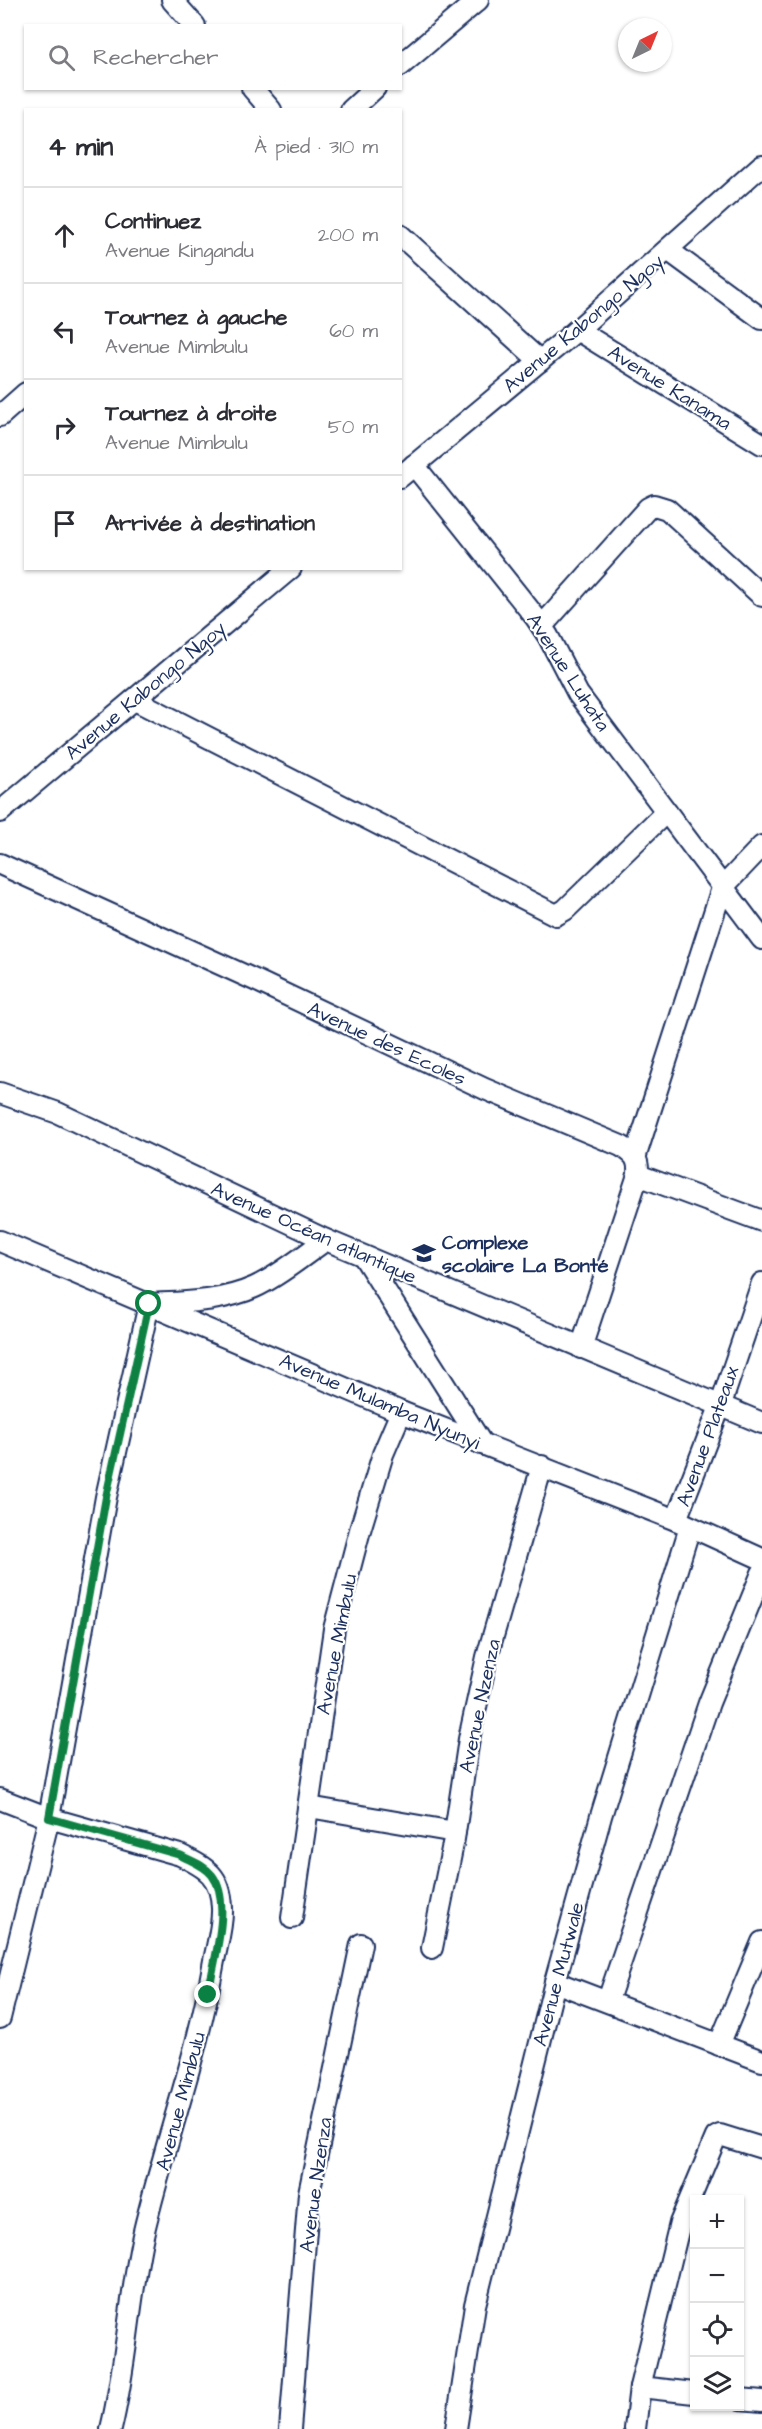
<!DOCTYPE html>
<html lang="fr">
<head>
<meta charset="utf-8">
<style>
	body { margin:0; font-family:"Architects Daughter",sans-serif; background:#f7f7f7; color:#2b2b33 }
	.controls { position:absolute; right:18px; bottom:18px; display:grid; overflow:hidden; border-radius:0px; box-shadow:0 2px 4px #0004 }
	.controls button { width:54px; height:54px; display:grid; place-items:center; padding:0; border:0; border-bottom:2px solid #e1e1e2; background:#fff; color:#2b2b33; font:30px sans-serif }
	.compass { position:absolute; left:618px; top:18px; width:54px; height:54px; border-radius:50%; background:#fff; box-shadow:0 2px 4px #0004; rotate:43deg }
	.stop { position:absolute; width:18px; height:18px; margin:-14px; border:4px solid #0b8043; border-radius:50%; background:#fff }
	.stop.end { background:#0b8043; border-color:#fff; box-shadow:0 2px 6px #0008 }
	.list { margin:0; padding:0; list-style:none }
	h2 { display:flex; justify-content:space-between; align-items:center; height:78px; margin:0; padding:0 24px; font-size:26px }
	h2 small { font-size:20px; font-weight:400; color:#7c7c81 }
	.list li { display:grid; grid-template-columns:39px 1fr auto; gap:18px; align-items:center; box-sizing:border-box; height:96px; padding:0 24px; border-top:2px solid #e1e1e2 }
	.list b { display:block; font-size:22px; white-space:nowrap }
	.list p { margin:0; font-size:20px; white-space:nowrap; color:#7c7c81 }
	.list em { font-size:20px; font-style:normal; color:#7c7c81 }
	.icon { flex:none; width:33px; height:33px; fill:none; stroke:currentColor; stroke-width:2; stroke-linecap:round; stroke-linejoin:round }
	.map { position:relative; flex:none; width:762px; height:2429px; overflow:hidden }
	.search { position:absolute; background:#fff; box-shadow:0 2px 4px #0004; left:24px; top:24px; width:378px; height:66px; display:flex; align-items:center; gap:15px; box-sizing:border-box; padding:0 21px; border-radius:0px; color:#7c7c81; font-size:22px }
	.panel { position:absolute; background:#fff; box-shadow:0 2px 4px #0004; left:24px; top:108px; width:378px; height:462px; border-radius:0px }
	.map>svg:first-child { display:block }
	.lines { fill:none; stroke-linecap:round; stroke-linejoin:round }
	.minor-casing { stroke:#1b2f5e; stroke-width:24 }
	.minor { stroke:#fff; stroke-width:20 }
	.route { stroke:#0b8043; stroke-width:8 }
	.labels { text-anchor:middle; stroke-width:4.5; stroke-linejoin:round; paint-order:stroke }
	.street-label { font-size:20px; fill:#1b2f5e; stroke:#fff }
	.poi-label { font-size:20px; font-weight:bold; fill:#1b2f5e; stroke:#fff; text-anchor:start }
</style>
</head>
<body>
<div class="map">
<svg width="762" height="2429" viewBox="0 0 762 2429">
	<rect width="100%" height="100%" fill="#fff"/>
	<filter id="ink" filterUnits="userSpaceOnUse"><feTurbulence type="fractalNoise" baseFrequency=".0167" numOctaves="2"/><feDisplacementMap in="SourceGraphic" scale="12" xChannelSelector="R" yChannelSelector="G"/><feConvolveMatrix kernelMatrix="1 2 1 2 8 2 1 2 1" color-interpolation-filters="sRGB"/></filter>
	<g filter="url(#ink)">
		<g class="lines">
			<!-- minor casing -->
			<g class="minor-casing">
				<g id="minor">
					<polyline points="172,0 195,26"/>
					<polyline points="400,66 478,0"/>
					<polyline points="252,88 271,110"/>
					<polyline points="351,110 375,88"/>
					<polyline points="400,235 540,361"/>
					<polyline points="668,250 762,319"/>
					<polyline points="577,330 762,444"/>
					<polyline points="0,416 26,393"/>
					<polyline points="414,465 536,618 548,636 578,694 762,939"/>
					<polyline points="400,477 577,330 762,165"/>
					<polyline points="542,626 648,508 654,505 667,509 762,596"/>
					<polyline points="135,700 556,915 565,910 666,812"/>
					<polyline points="0,812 291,568"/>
					<path d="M0,864L257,981L485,1089L621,1146C635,1154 639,1159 638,1175L762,1221"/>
					<polyline points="0,1093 58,1113 326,1240 762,1423"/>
					<polyline points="636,1155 722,888 762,846"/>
					<polyline points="0,1241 401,1412 676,1520 762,1559"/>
					<polyline points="364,1257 482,1444"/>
					<polyline points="581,1348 638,1175"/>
					<polyline points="676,1520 721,1404 762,1283"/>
					<path d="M0,1799L49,1818L180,1855C207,1868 221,1876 222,1908C223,1927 216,1948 213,1966C197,2057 165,2143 144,2231C129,2296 127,2364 111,2429"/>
					<polyline points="309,1807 455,1832"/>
					<polyline points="292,1918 334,1629 360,1530 383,1454 401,1412"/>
					<polyline points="432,1948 454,1839 469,1739 487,1657 542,1466"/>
					<polyline points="555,1982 762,2061"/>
					<polyline points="608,2000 709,1703 762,1573"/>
					<path d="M0,2018L49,1818L106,1497L149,1304C185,1302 222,1302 255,1287C279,1276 304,1255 326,1240"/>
					<polyline points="719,2045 762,1942"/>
					<polyline points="640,2387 694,2393"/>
					<polyline points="740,2399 762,2401"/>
					<polyline points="290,2429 309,2193 361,1944"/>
					<polyline points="456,2429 475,2305 555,1982 601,1816 690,1527"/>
					<polyline points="635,2429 640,2387 680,2223 716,2137 720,2135 762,2148"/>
				</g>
			</g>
			<!-- minor -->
			<use href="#minor" class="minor"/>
		</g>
	</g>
	<g class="lines" filter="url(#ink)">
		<!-- route -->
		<path class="route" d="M149,1304L106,1497L49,1818L180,1855C191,1861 204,1865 212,1875C233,1902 213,1963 208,1995"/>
	</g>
	<!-- icons -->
	<defs>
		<g id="school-bare" transform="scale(1.8)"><path d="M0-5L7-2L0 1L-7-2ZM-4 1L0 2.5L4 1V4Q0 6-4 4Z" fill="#1b2f5e" stroke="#fff" stroke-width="2.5" paint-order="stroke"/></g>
	</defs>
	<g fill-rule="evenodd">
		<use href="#school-bare" x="424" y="1253"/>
	</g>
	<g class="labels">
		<!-- street labels -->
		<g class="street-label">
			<text transform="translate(583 323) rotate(-40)" y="7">Avenue Kabongo Ngoy</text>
			<text transform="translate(670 387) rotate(32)" y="7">Avenue Kanama</text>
			<text transform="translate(569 672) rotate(57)" y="7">Avenue Luhata</text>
			<text transform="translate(145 690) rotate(-40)" y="7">Avenue Kabongo Ngoy</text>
			<text transform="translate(387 1043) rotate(25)" y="7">Avenue des Ecoles</text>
			<text transform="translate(314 1232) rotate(24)" y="7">Avenue Océan atlantique</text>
			<text transform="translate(380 1401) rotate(23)" y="7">Avenue Mulamba Nyunyi</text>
			<text transform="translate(707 1436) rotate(-70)" y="7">Avenue Plateaux</text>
			<text transform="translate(336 1644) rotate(-79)" y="7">Avenue Mimbulu</text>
			<text transform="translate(479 1706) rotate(-78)" y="7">Avenue Nzenza</text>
			<text transform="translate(558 1974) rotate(-75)" y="7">Avenue Mutwale</text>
			<text transform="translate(180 2101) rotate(-75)" y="7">Avenue Mimbulu</text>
			<text transform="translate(315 2185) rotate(-82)" y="7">Avenue Nzenza</text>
		</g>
		<!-- poi labels -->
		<g class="poi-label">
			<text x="442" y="1249">Complexe<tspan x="442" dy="23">scolaire La Bonté</tspan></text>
		</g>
	</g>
</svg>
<div class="controls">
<button>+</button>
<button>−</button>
<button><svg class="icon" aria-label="locate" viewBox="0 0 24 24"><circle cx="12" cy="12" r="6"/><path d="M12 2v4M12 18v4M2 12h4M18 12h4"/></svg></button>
<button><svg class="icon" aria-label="layers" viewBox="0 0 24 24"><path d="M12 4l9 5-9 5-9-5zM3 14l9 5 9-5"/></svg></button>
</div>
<svg class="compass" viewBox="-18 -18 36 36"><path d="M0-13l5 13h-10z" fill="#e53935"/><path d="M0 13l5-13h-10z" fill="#7c7c81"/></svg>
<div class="stop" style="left:149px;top:1304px"></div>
<div class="stop end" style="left:208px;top:1995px"></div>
<div class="search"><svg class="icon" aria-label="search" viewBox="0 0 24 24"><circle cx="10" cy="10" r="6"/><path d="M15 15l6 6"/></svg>Rechercher</div>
<section class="panel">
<h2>4 min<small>À pied · 310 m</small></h2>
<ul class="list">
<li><svg class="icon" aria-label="ahead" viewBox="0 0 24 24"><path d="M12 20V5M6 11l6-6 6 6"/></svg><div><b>Continuez</b><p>Avenue Kingandu</p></div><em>200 m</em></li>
<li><svg class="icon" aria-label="left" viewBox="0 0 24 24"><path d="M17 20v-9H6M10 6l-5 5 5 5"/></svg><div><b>Tournez à gauche</b><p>Avenue Mimbulu</p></div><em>60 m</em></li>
<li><svg class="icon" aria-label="right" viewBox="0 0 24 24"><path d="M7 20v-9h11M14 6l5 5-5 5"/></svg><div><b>Tournez à droite</b><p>Avenue Mimbulu</p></div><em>50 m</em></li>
<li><svg class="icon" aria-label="arrive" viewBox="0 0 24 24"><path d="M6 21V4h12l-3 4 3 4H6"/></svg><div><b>Arrivée à destination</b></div></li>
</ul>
</section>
</div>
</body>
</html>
